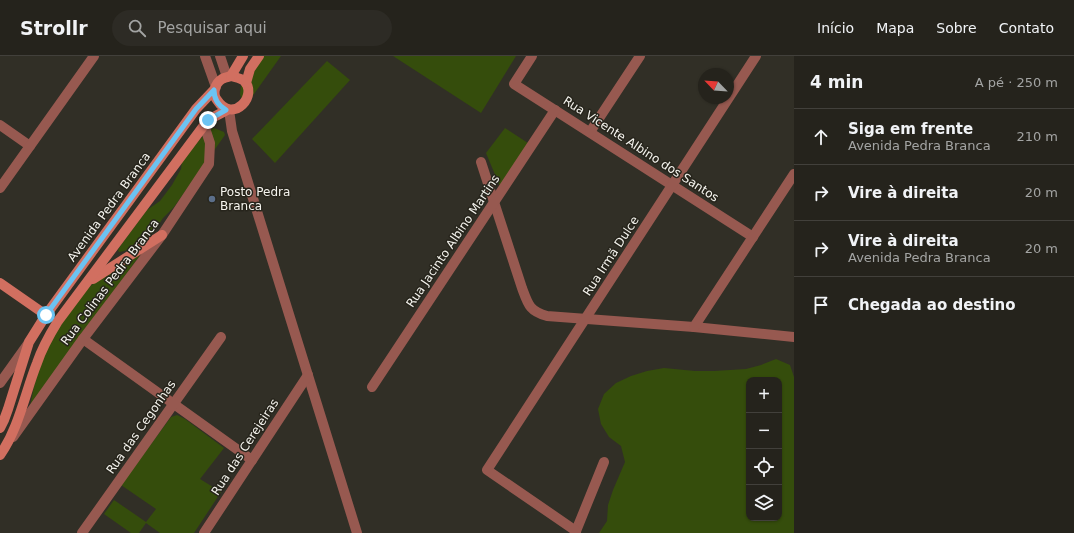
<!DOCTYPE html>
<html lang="pt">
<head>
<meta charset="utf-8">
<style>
	body { margin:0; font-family:"DejaVu Sans",sans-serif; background:#2d2b25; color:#f1f3f6 }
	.controls { position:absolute; right:12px; bottom:12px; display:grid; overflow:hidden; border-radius:8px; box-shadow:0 1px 3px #0004 }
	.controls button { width:36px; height:36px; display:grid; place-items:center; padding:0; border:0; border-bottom:1px solid #42403b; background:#25231c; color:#f1f3f6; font:20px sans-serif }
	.compass { position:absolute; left:698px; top:12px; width:36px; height:36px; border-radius:50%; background:#25231c; box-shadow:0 1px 3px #0004; rotate:295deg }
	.stop { position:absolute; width:12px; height:12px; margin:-9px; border:3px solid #6cc3f2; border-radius:50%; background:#fff }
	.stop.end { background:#6cc3f2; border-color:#fff; box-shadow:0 1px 4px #0008 }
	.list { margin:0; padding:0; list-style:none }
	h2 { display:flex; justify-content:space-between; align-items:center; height:52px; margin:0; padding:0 16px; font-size:17px }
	h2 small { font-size:13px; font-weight:400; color:#a3a4a3 }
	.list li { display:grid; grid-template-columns:26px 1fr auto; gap:12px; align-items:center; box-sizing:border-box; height:56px; padding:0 16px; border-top:1px solid #42403b }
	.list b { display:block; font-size:15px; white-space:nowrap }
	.list p { margin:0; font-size:13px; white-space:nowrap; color:#a3a4a3 }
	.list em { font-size:13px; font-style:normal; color:#a3a4a3 }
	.icon { flex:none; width:22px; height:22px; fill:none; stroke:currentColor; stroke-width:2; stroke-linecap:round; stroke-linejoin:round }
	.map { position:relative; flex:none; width:794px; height:477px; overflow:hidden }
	header { display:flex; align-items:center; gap:24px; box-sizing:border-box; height:56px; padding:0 20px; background:#25231c; border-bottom:1px solid #42403b }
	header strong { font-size:19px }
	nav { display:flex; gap:22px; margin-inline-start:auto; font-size:14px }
	.search { width:280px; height:36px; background:#2d2b25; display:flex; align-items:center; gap:10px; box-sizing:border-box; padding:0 14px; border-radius:22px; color:#a3a4a3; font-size:15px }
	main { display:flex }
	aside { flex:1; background:#25231c }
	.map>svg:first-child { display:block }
	.green { fill:#354d0c; fill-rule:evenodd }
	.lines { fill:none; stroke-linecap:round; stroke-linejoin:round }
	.street { stroke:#975950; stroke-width:10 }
	.secondary { stroke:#d16f60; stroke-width:10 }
	.route { stroke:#6cc3f2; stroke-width:5 }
	.service-dot { fill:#5c6f8a; stroke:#27251c; stroke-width:1.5 }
	.labels { text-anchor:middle; stroke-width:3; stroke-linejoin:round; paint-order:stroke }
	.street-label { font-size:12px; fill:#f5f4ee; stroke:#27251c }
	.poi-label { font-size:12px; fill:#f5f4ee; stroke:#27251c; text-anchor:start }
</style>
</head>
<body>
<header>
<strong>Strollr</strong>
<div class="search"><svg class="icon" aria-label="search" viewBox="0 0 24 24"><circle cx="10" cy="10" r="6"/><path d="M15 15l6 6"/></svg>Pesquisar aqui</div>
<nav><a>Início</a><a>Mapa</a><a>Sobre</a><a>Contato</a></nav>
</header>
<main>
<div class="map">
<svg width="794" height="477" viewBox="0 0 794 477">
	<rect width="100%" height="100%" fill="#312f26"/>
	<!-- green -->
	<g class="green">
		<polygon points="262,0 281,0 247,48 243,48 240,38 241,30"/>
		<polygon points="393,0 516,0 481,57"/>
		<polygon points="327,5 350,24 275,107 252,83"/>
		<polygon points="214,72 224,76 225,79 174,151 163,162 154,176 131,193 120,196 119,196 118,194 121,189 147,154 160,145 172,129 181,113 182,105 207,75"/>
		<polygon points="505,72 531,89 501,133 486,97"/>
		<polygon points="139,197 140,199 30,351 34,330 43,302 56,276 85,235 95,226"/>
		<path d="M776,303L790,309L794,321V477H599L607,465L608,449L613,434L625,406L621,390L609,381L601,368L598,353L604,338L616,327L631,320L647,315L664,312L695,315H714L746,313L761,309ZM749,324H779V462H749Z"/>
		<polygon points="177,359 185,363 224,392 200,423 221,436 194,477 160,477 146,467 139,477 131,477 104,458 114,444 146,466 156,453 121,429 171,361"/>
	</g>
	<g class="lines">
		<!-- street -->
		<g class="street">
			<polyline points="205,0 216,31"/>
			<polyline points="220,0 227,21"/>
			<polyline points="532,0 514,28 753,181"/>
			<polyline points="229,54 232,75 237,91 357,477"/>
			<polyline points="0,69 30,90"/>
			<polyline points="590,76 640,0"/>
			<path d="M481,106L522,232C528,248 529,255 547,260L694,271L794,281"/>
			<polyline points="0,132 94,0"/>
			<polyline points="694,271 794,118"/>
			<polyline points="83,283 252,404"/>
			<polyline points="0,327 28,288"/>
			<polyline points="372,331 555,54"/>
			<polyline points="13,381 83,283 162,179 209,108 210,87 204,69"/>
			<polyline points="576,475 604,406"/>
			<polyline points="82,477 221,281"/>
			<polyline points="204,477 308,319"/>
			<polyline points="576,477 576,475 487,414 756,0"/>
		</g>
		<!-- secondary -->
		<g class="secondary">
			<path d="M231,20C235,21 239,22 243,24C260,38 233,69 217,44C212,38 215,27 222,23C225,21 228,21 231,20Z"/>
			<polyline points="231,20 243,0"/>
			<polyline points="246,27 250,13 259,0"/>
			<polyline points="93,223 162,179"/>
			<polyline points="0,227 46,259"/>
			<polyline points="0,372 4,364 8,353 29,286 46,259 196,53 214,34"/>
			<path d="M0,399C19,372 25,337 37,307C42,292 50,278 58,265L208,64L227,54"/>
		</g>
	</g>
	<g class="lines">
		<!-- route -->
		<path class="route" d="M46,259L196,53L214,34C214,43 219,50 226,54L208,64"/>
	</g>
	<!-- markers -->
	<circle class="service-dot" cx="212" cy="143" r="4"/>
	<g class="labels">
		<!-- street labels -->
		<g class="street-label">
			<text transform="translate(641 93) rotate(33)" y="4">Rua Vicente Albino dos Santos</text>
			<text transform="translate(109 151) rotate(-54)" y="4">Avenida Pedra Branca</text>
			<text transform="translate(453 185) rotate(-56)" y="4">Rua Jacinto Albino Martins</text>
			<text transform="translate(611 200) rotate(-57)" y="4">Rua Irmã Dulce</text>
			<text transform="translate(110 226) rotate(-53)" y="4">Rua Colinas Pedra Branca</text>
			<text transform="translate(141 371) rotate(-55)" y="4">Rua das Cegonhas</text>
			<text transform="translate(245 391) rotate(-57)" y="4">Rua das Cerejeiras</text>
		</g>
		<!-- poi labels -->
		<g class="poi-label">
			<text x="220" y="140">Posto Pedra<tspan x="220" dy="14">Branca</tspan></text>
		</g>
	</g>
</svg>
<div class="controls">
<button>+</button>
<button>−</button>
<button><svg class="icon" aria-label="locate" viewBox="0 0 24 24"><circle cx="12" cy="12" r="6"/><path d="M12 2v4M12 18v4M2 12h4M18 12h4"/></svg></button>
<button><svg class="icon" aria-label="layers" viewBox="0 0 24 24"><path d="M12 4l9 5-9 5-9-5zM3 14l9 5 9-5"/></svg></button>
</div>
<svg class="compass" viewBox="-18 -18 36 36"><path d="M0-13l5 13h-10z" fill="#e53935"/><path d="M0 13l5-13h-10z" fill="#a3a4a3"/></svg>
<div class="stop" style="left:46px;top:259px"></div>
<div class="stop end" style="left:208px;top:64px"></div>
</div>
<aside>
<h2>4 min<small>A pé · 250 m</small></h2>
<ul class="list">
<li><svg class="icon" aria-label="ahead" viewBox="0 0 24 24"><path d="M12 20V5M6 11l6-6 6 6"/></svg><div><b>Siga em frente</b><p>Avenida Pedra Branca</p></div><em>210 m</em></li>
<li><svg class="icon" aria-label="right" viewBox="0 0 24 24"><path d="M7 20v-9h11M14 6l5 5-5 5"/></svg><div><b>Vire à direita</b></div><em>20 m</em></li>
<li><svg class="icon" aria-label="right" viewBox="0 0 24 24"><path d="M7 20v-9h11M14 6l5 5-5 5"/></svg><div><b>Vire à direita</b><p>Avenida Pedra Branca</p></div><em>20 m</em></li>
<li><svg class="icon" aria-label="arrive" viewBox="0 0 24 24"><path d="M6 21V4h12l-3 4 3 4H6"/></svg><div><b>Chegada ao destino</b></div></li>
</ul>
</aside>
</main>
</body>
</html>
